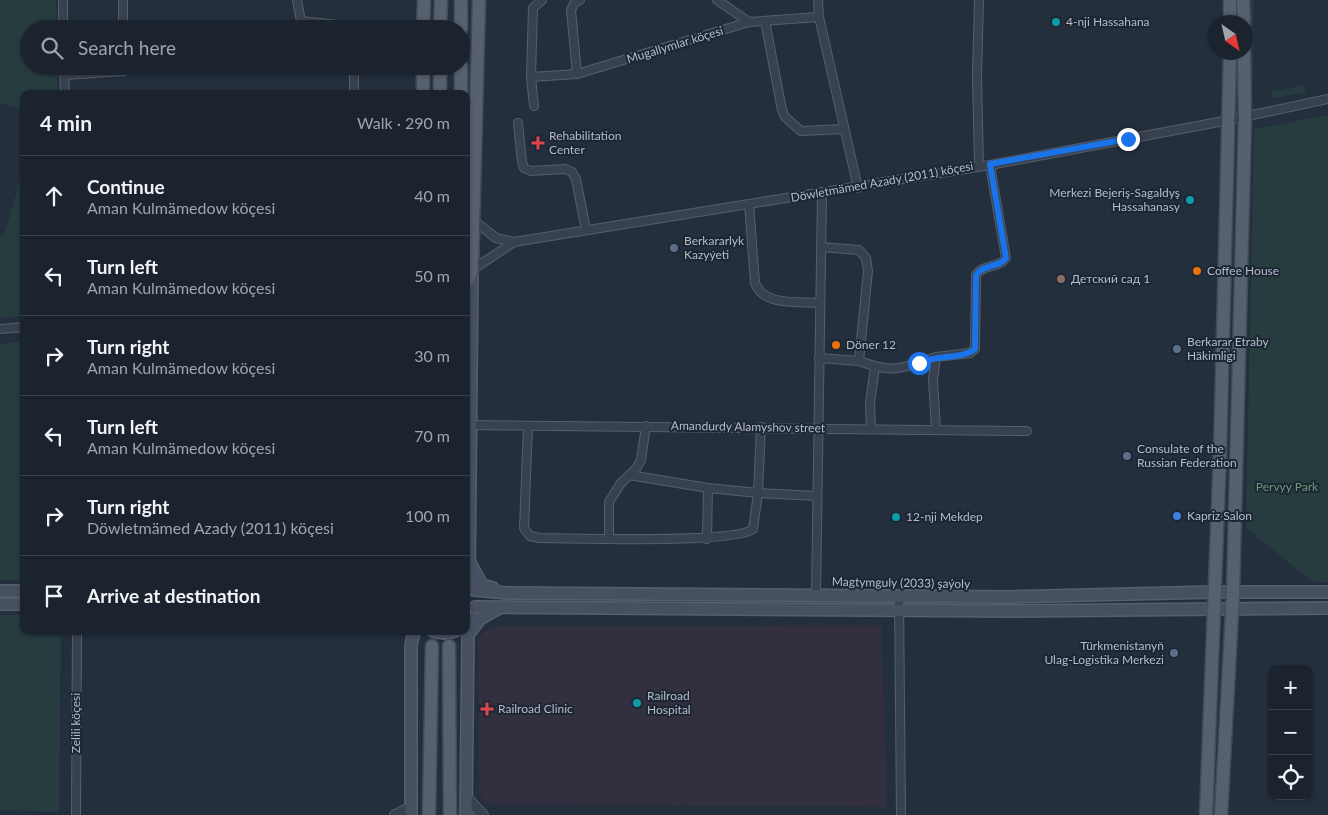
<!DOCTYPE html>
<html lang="en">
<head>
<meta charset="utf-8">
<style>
	body { margin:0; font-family:Lato,sans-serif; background:#282f3a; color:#f1f3f6 }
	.controls { position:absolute; right:15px; bottom:15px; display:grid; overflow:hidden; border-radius:10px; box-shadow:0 1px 4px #0004 }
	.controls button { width:45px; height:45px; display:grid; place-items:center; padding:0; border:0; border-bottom:1px solid #39404a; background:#1b232e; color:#f1f3f6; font:25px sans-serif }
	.compass { position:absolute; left:1208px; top:15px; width:45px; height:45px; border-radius:50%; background:#1b232e; box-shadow:0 1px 4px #0004; rotate:146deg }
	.stop { position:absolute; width:15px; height:15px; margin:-11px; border:4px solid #1a73e8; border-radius:50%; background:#fff }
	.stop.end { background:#1a73e8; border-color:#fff; box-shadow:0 1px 5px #0008 }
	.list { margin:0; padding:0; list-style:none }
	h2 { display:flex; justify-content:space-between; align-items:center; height:65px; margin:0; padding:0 20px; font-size:21px }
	h2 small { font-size:16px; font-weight:400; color:#a0a4aa }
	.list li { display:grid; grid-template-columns:32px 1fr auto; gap:15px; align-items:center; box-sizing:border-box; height:80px; padding:0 20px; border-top:1px solid #39404a }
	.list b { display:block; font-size:19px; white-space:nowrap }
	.list p { margin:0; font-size:16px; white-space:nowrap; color:#a0a4aa }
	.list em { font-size:16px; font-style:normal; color:#a0a4aa }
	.icon { flex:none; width:28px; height:28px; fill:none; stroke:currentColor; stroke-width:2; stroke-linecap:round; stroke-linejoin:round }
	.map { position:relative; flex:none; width:1328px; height:815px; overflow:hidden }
	.search { position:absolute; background:#1b232e; box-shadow:0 1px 4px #0004; left:20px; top:20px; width:450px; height:55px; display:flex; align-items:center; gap:12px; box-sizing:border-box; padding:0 18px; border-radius:28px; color:#a0a4aa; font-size:19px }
	.panel { position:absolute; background:#1b232e; box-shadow:0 1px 4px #0004; left:20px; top:90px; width:450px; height:545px; border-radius:10px }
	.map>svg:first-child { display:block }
	.medical { fill:#32303f }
	.green { fill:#263c3f }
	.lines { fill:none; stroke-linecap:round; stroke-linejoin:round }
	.minor-casing { stroke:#565f6c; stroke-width:10 }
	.tertiary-casing { stroke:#565f6c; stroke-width:12 }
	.secondary-casing { stroke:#565f6c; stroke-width:14 }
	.primary-casing { stroke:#414a57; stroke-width:15 }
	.minor { stroke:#38414e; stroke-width:8 }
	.tertiary { stroke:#38414e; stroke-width:10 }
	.secondary { stroke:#465061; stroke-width:11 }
	.primary { stroke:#56606e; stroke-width:12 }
	.route { stroke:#1a73e8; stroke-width:6 }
	.culture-dot { fill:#0f9aa8; stroke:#1d2633; stroke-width:2 }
	.health-dot { fill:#e0444e; stroke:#1d2633; stroke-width:2 }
	.service-dot { fill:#5c6f8a; stroke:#1d2633; stroke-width:2 }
	.food-dot { fill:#e8710a; stroke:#1d2633; stroke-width:2 }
	.education-dot { fill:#8d6e63; stroke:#1d2633; stroke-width:2 }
	.shop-dot { fill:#3f7fe0; stroke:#1d2633; stroke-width:2 }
	.labels { text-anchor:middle; stroke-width:4; stroke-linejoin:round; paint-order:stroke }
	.poi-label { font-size:12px; fill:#b4bcc9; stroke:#1d2633; text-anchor:start }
	.street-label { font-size:12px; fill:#b4bcc9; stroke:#1d2633 }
	.park-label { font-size:12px; fill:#6b9a76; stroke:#1d2633 }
</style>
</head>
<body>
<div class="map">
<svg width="1328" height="815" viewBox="0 0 1328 815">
	<rect width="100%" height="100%" fill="#242f3e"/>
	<!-- medical -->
	<polygon class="medical" points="881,625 887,807 486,804 479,794 478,640 485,630 501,626"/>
	<!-- green -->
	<g class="green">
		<polygon points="0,0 56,0 57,29 29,29 29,66 57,66 58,94 24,94 24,110 0,103"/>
		<polygon points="1249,0 1254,0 1253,77 1248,77"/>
		<polygon points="1304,85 1306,92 1275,98 1272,96 1271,92"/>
		<polygon points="1328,115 1328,582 1313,582 1246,528 1254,129"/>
		<polygon points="24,166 24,316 0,318 0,235 4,236"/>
		<polygon points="24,341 24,580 0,580 0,344"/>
		<polygon points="0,615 24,615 24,631 61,631 59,812 0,810"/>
	</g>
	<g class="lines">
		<!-- minor casing -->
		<g class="minor-casing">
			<g id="minor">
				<polyline points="63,0 63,29"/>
				<polyline points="123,0 123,29"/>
				<polyline points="297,0 301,21 347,26 352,29"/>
				<polyline points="717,0 749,22"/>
				<polyline points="818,0 819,17 858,188"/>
				<polyline points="979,0 977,76 979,166"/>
				<polyline points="765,21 782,110 785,117 801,131 844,129"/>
				<polyline points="64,66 65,94"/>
				<polyline points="577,74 571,10 575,2 580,0"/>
				<polyline points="65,75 124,71 124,66"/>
				<polyline points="531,77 577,74 749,22 819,17"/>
				<polyline points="354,94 354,66"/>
				<polyline points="534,106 531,77 533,8 542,0"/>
				<polyline points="518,123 522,162 524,168 531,171 565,169 572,172 576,179 586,230"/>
				<path d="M749,204L755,283C764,307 799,301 820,303"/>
				<polyline points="473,220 496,238 514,242"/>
				<polyline points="472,270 514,242 990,165 1229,120 1328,99"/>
				<polyline points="0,329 24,327"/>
				<polyline points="819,358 859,361 868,271 866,258 859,250 821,247"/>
				<path d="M859,361C896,375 902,367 936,357"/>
				<polyline points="469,425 1027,431"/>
				<path d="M528,427L524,528L530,536L539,538C573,538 735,544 753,529L758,493L817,496"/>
				<polyline points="871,429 870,403 875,367"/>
				<path d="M936,429L933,380L936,357L970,353L975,349L976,275C983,264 999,268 1006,258L990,165"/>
				<polyline points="629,475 708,488 707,539"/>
				<polyline points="708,488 758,493 761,427"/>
				<polyline points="609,537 609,502 621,483 636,469 641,460 646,426"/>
				<polyline points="816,595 822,193"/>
				<polyline points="899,596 901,815"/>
				<polyline points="76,815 77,631"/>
			</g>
		</g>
		<!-- tertiary casing -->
		<g class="tertiary-casing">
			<g id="tertiary">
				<polyline points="466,797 483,815"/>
				<polyline points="395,815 411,807"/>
			</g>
		</g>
		<!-- secondary casing -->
		<g class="secondary-casing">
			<g id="secondary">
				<polyline points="470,563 482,585 493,588"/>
				<polyline points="469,581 472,270"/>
				<polyline points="474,590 507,593 1010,597 1213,592 1328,592"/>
				<polyline points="0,591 24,591"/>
				<polyline points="0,604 24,604"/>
				<polyline points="475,607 1012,611 1328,608"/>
				<polyline points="433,631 444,633 455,631"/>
				<polyline points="470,632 480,619 499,608"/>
				<polyline points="411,815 411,646 414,631"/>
				<polyline points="466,815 468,636 472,618"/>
			</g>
		</g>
		<!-- primary casing -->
		<g class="primary-casing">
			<g id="primary">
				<polyline points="461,0 461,29"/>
				<polyline points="1243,0 1244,22"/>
				<polyline points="1230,22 1230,0"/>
				<polyline points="423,29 424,0"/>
				<polyline points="440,29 441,0"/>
				<polyline points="461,66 461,94"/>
				<polyline points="423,94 423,66"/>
				<polyline points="440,94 440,66"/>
				<polyline points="466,282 472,270 479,0"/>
				<polyline points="449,646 450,815"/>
				<polyline points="429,815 432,646"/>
				<polyline points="1206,815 1220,454 1230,52"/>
				<polyline points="1221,815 1233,593 1245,117 1244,52"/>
			</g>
		</g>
		<!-- minor -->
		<use href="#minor" class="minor"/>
		<!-- tertiary -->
		<use href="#tertiary" class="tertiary"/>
		<!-- secondary -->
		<use href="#secondary" class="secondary"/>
		<!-- primary -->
		<use href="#primary" class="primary"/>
	</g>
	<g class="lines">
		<!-- route -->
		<path class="route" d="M919,363C935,355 963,359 975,349L976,275C983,264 999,268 1006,258L990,164L1128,139"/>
	</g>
	<!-- markers -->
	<g class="culture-dot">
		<circle cx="1056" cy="22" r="5"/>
		<circle cx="1190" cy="200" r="5"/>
		<circle cx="896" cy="517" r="5"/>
		<circle cx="637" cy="703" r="5"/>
	</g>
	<g class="health-dot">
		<path d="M535.5 135.5h5v5h5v5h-5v5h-5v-5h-5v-5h5z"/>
		<path d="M484.5 701.5h5v5h5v5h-5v5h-5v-5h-5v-5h5z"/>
	</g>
	<g class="service-dot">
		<circle cx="674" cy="248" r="5"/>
		<circle cx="1177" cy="349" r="5"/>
		<circle cx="1127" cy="456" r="5"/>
		<circle cx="1174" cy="653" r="5"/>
	</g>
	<g class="food-dot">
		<circle cx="1197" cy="271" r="5"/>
		<circle cx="836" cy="345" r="5"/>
	</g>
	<circle class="education-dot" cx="1061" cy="279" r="5"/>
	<circle class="shop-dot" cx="1177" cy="516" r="5"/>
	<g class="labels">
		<!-- poi labels -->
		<g class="poi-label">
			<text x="1066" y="26">4-nji Hassahana</text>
			<text x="549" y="140">Rehabilitation<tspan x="549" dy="14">Center</tspan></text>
			<text x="1180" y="197" text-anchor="end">Merkezi Bejeriş-Sagaldyş<tspan x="1180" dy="14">Hassahanasy</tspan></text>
			<text x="684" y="245">Berkararlyk<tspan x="684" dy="14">Kazyýeti</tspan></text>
			<text x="1207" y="275">Coffee House</text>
			<text x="1071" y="283">Детский сад 1</text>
			<text x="1187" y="346">Berkarar Etraby<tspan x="1187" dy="14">Häkimligi</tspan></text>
			<text x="846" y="349">Döner 12</text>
			<text x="1137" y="453">Consulate of the<tspan x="1137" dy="14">Russian Federation</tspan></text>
			<text x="1187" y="520">Kapriz Salon</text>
			<text x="906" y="521">12-nji Mekdep</text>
			<text x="1164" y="650" text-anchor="end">Türkmenistanyň<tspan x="1164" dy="14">Ulag-Logistika Merkezi</tspan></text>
			<text x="647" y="700">Railroad<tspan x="647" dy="14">Hospital</tspan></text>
			<text x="498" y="713">Railroad Clinic</text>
		</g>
		<!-- street labels -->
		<g class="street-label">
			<text transform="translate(675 45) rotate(-17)" y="4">Mugallymlar köçesi</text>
			<text transform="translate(882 182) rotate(-10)" y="4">Döwletmämed Azady (2011) köçesi</text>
			<text transform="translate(748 427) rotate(1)" y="4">Amandurdy Alamyshov street</text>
			<text transform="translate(901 583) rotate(1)" y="4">Magtymguly (2033) şaýoly</text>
			<text transform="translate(76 723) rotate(-90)" y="4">Zelili köçesi</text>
		</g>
		<!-- park labels -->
		<g class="park-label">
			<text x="1287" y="491">Pervyy Park</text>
		</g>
	</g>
</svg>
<div class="controls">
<button>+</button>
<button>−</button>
<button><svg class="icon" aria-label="locate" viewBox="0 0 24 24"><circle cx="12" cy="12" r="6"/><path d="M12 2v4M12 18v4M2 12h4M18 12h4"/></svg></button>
</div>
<svg class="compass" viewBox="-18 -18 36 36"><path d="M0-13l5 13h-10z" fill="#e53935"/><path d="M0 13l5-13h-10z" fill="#a0a4aa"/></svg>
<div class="stop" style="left:919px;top:363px"></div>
<div class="stop end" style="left:1128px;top:139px"></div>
<div class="search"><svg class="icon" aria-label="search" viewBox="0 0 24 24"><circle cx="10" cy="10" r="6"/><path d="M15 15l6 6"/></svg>Search here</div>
<section class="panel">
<h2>4 min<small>Walk · 290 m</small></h2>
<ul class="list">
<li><svg class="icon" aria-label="ahead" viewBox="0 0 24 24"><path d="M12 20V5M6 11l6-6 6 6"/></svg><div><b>Continue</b><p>Aman Kulmämedow köçesi</p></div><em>40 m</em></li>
<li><svg class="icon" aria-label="left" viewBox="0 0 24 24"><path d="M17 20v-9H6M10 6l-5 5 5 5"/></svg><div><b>Turn left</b><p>Aman Kulmämedow köçesi</p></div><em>50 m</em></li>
<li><svg class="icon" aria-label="right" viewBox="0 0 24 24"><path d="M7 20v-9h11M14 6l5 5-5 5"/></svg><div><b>Turn right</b><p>Aman Kulmämedow köçesi</p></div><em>30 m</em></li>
<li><svg class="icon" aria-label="left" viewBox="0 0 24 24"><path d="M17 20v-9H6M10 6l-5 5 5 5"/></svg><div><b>Turn left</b><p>Aman Kulmämedow köçesi</p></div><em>70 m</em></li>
<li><svg class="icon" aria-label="right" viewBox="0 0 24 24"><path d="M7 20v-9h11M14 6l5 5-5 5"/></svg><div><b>Turn right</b><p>Döwletmämed Azady (2011) köçesi</p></div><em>100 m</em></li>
<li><svg class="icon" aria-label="arrive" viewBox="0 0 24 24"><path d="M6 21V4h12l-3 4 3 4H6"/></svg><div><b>Arrive at destination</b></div></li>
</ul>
</section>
</div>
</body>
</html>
